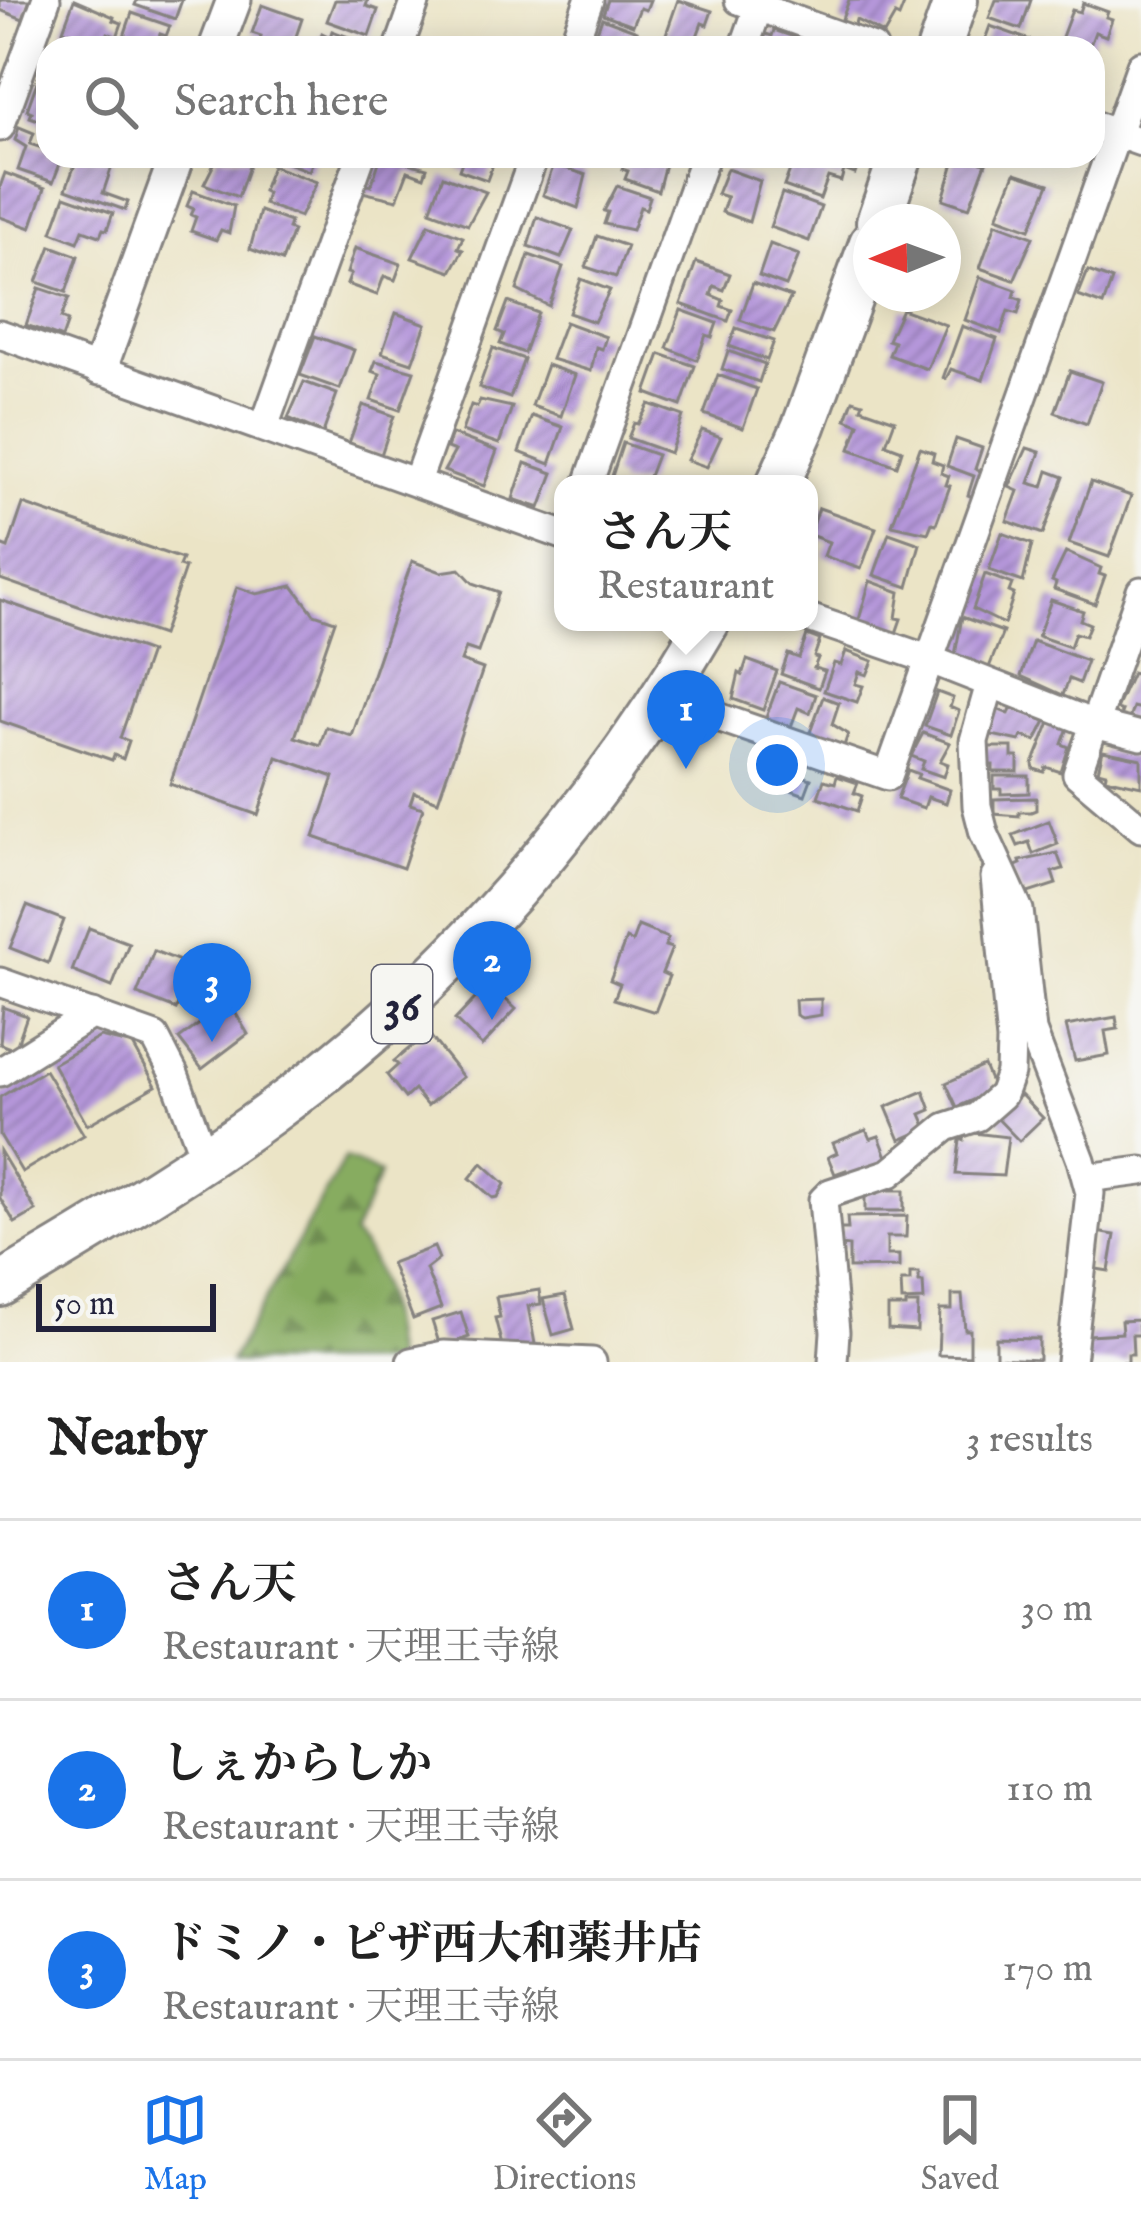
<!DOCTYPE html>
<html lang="en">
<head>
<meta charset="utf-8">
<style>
	body { margin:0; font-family:"IM FELL English","Noto Serif JP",serif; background:#f2f2f2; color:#222 }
	.compass { position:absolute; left:853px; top:204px; width:108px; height:108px; border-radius:50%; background:#fff; box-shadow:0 6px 30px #0003; rotate:269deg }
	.scale { position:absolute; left:36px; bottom:30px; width:180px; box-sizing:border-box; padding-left:12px; border:6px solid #22223b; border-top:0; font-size:33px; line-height:42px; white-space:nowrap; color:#22223b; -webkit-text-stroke:9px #f6f6f2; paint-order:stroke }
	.you { position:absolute; left:777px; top:765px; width:42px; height:42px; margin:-30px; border:9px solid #fff; border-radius:50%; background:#1a73e8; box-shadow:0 0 0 18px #1a73e833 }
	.badge { display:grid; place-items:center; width:78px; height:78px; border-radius:50%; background:#1a73e8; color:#fff; font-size:39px; font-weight:700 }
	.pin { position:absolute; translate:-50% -99px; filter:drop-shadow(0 3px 6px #0008) }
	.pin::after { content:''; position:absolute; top:63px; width:42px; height:36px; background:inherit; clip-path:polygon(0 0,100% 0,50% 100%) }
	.popup { position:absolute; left:554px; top:475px; width:264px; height:156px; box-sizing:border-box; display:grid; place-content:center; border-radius:24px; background:#fff; filter:drop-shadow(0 3px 9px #0005); font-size:39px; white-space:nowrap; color:#767676 }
	.popup b { font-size:45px; color:#222 }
	.popup::after { content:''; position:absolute; left:50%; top:100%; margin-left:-24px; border:24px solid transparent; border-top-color:#fff }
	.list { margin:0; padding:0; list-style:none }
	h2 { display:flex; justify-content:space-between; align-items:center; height:156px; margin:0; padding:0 48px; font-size:51px }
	h2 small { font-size:39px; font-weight:400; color:#767676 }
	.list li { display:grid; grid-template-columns:78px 1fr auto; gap:36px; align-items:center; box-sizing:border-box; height:180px; padding:0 48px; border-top:3px solid #e0e0e0 }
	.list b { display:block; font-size:45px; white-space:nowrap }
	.list p { margin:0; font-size:39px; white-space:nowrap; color:#767676 }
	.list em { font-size:39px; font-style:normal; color:#767676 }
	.icon { flex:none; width:66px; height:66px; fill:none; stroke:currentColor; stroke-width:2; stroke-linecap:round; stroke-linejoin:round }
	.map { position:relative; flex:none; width:1141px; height:1362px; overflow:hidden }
	.search { position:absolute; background:#fff; box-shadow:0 6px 30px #0003; left:36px; right:36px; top:36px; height:132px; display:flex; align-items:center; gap:30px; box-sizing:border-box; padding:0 42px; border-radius:36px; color:#767676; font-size:45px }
	.sheet { height:696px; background:#fff }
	nav { display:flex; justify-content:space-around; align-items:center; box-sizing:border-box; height:168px; border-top:3px solid #e0e0e0; background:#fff; font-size:33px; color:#767676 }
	nav a { display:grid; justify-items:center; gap:6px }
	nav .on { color:#1a73e8 }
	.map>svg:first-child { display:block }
	.forest { fill:url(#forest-firs); stroke:#54674e; stroke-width:3 }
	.building { fill:url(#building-hatch) }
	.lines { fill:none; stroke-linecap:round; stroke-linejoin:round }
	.minor-casing { stroke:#868380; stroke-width:33 }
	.tertiary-casing { stroke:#868380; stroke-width:39 }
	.primary-casing { stroke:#868380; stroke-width:48 }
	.minor { stroke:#fff; stroke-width:27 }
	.tertiary { stroke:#fff; stroke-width:33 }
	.primary { stroke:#fff; stroke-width:42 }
	.labels { text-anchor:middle; stroke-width:12; stroke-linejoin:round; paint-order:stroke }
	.shield { fill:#f6f6f2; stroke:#626272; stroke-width:3 }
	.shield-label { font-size:45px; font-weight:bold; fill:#22223b }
</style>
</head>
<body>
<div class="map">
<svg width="1141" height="1362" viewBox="0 0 1141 1362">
	<defs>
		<pattern id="forest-firs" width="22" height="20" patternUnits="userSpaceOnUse" patternTransform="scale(3)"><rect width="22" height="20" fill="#87ac61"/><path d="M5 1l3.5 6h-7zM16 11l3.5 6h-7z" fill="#6e8c51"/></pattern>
		<pattern id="building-hatch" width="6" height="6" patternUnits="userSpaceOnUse" patternTransform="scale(3)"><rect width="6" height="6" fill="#b597da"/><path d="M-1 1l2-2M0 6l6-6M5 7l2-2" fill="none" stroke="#937bb2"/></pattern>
	</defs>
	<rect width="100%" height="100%" fill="#f6f6f2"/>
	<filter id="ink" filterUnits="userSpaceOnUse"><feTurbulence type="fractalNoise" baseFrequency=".00833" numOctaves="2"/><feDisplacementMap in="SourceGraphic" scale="24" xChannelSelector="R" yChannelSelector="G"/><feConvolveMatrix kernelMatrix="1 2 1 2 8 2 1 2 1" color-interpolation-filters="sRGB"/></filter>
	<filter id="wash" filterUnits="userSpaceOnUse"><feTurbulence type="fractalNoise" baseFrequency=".004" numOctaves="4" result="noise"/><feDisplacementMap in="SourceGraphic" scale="48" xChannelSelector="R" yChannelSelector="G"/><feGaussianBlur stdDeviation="2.7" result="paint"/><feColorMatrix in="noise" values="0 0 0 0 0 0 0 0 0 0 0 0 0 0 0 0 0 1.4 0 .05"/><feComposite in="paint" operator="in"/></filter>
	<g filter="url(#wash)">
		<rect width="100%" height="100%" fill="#ebe4c6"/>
		<!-- forest -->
		<path class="forest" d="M345,1158L380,1174L353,1235C386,1268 387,1317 394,1362H230Z"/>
		<g id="blocks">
			<!-- building -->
			<g class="building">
				<polygon points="0,0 30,0 23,19 0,10"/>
				<polygon points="74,0 114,17 113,20 122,23 117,37 108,33 104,44 63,30"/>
				<polygon points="137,0 182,0 175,19 135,5"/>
				<polygon points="335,0 368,0 366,6 378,10 369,36 327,21"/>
				<polygon points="608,0 650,0 646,10 640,8 633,25 603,14"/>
				<polygon points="678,0 712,11 707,25 702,23 693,47 665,37"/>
				<polygon points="849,0 900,0 905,2 899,17 895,15 884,34 856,20 854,27 841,22"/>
				<polygon points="996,0 1031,0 1021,29 989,18"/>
				<polygon points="1083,3 1108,12 1106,17 1112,19 1106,36 1095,32 1089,48 1059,45 1072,10 1080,12"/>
				<polygon points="262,5 302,19 292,48 258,47 261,36 252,33"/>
				<polygon points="132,13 170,26 166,36 160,34 155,48 127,48 128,44 122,42"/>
				<polygon points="602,18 637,31 631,48 591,48"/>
				<polygon points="990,26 1050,47 1050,48 982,48"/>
				<polygon points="774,30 811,43 810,48 761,48 766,34 772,36"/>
				<polygon points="332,31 351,38 348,48 317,48 322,33 330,37"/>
				<polygon points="37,82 48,86 48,129 42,127 44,122 30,117 32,112 27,110"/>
				<polygon points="19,127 34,133 30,144 48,150 48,156 63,156 53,182 18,170 26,147 15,140"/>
				<polygon points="78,156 114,160 103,193 128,202 125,210 66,189"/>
				<polygon points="218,156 252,158 238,197 204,184"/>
				<polygon points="269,156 315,156 309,171"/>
				<polygon points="381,156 427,168 424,177 408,171 397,200 362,192 365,184 371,186"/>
				<polygon points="464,156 496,156 487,180 459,170"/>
				<polygon points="627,156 667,156 658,191 625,179 628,171 622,169"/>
				<polygon points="795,156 830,156 858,166 855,174 844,170 841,181 828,177 820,199 784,186"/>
				<polygon points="956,156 986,163 969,208 943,199"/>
				<polygon points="554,164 586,175 578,208 543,195"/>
				<polygon points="272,166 317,182 300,217 264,204 267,193 263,191"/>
				<polygon points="727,169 760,181 749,222 722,212 727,197 717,194"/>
				<polygon points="5,173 45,188 31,228 0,217 0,187"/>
				<polygon points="1015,173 1049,184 1030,229 997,217"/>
				<polygon points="443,176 486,192 468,225 430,211"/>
				<polygon points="617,186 650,197 646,209 640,207 632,230 604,224 608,212 604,211"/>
				<polygon points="193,191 234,206 229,233 221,230 216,240 191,231 196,217 191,215 194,209 187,206"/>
				<polygon points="782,193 821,207 809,241 770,227"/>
				<polygon points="65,196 113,213 107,230 103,229 100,236 83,230 78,242 52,232"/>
				<polygon points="260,211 290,222 288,229 293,231 282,261 250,249"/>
				<polygon points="537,217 573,230 561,258 528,246"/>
				<polygon points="996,223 1033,237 1014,280 980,268"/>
				<polygon points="429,224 463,237 458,248 463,250 451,272 412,258"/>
				<polygon points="597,236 627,246 616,277 586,267"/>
				<polygon points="770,244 799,255 786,286 759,276"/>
				<polygon points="51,246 78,256 66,292 37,282"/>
				<polygon points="355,248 401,264 395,280 384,276 377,295 347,284 351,274 347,273"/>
				<polygon points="529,255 563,267 549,306 517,290"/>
				<polygon points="696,262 730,274 724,290 714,286 711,295 723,300 721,306 732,310 728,321 681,304"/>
				<polygon points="1088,271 1112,280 1103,305 1078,296"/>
				<polygon points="980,277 1016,290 1014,297 1022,300 1018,314 1008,311 1001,333 965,320"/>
				<polygon points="581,279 610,290 594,322 569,313"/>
				<polygon points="753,283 791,297 774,332 740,320"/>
				<polygon points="39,288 69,298 61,318 68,321 62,338 26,325"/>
				<polygon points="508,302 538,313 524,353 500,344 504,334 497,331"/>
				<polygon points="902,309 946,325 927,369 889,355 894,342 888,340"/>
				<polygon points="681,310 717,323 712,337 706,335 697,360 667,348"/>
				<polygon points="396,313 426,324 412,363 382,353"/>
				<polygon points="565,322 606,337 602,349 596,347 591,371 551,359"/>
				<polygon points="962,326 997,339 983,380 951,369 946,379 943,378"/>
				<polygon points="736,328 774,341 767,360 729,346"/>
				<polygon points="315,336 354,350 340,389 300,375"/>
				<polygon points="493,348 524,359 510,398 479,387"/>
				<polygon points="728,351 765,364 759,382 722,369"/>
				<polygon points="660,354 695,366 681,406 646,393"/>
				<polygon points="376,361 414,371 400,410 371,400 380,374 372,371"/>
				<polygon points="547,365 575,375 561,416 532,406"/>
				<polygon points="1070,371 1102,382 1087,424 1055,412"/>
				<polygon points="718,375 757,389 743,428 704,414"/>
				<polygon points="304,382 337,394 323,433 288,418"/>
				<polygon points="480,400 512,407 499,444 462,431 471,405 477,407"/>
				<polygon points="853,400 863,403 861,408 895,420 886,444 902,450 897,466 850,449 859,424 846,419"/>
				<polygon points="649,404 683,416 670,453 628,438 634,423 638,424"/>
				<polygon points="363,405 394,416 381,455 349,443"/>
				<polygon points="532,416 563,427 550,464 519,452"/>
				<polygon points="702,430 721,437 707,467 687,460"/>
				<polygon points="452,434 497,451 484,486 444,471 455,451 447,448"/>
				<polygon points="956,439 982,448 975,469 982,472 973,497 968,495 974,476 947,466"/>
				<polygon points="623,443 657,455 646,484 619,484 621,480 612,476"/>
				<polygon points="920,448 934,453 932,461 943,465 941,473 949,476 946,485 950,486 936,524 932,523 928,533 892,525"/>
				<polygon points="1027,448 1040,452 1029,483 1043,487 1048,471 1064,477 1043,534 1007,521 1018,491 1009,487"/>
				<polygon points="525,463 553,473 540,508 513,499"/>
				<polygon points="1091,482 1131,496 1109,557 1069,543"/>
				<polygon points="23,504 182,559 179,566 185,568 162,635 0,579 0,545 8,548"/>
				<polygon points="819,508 876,528 861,569 824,556 829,542 810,535"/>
				<polygon points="889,533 920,544 908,587 874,575"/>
				<polygon points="1002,533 1032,544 1023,582 989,570"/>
				<polygon points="1066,552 1101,568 1099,574 1105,576 1095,604 1054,589 1056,583 1052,581"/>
				<polygon points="412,561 441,572 460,569 473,583 499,592 478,652 466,648 461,661 483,669 438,801 414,792 410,804 423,808 403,868 314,837 334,777 277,757 258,815 170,784 237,587 257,594 293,586 314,614 335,621 295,737 320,745 326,727 352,736"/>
				<polygon points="985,574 1012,584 1009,592 1014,594 1004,624 973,609"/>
				<polygon points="870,581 900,592 896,618 901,619 895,636 858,623"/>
				<polygon points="0,600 150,652 120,738 129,741 123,759 114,755 112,760 0,721"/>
				<polygon points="1051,600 1083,611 1080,620 1090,624 1085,636 1075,633 1070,647 1038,636"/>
				<polygon points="962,617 1003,632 988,670 955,655"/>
				<polygon points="807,635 820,640 814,657 818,658 814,668 825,671 819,688 781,674 788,654 799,658"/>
				<polygon points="1033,641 1087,661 1079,683 1069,679 1063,695 1021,676"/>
				<polygon points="846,651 873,661 867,675 859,672 855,684 863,686 857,702 824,691 834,663 841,665"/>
				<polygon points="747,660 777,671 763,710 733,699 739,673 742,675"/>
				<polygon points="1132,673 1141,676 1141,709 1133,707 1129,720 1120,716 1122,711 1116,709"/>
				<polygon points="779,682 816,695 810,713 798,708 789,732 764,723"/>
				<polygon points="937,692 953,698 950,707 959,711 951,735 925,726"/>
				<polygon points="823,697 839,703 832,724 848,734 843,749 825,739 823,744 808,738"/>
				<polygon points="1011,708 1046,721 1036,741 1022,736 1020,741 987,734 997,709 1009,714"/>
				<polygon points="1050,722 1068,728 1062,744 1069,747 1061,772 1046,767 1044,772 1034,769 1033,764"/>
				<polygon points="923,733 950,743 940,761 948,764 944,777 921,769 924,761 911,756"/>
				<polygon points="981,747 1012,747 1012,757 1018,757 1018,772 993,772 993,765 982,765"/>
				<polygon points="1103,751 1141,759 1141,786 1105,778 1106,773 1098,771"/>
				<polygon points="775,757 806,764 802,776 811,779 805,795 767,781"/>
				<polygon points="908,770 919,774 917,778 950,790 946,803 928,797 924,808 897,799"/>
				<polygon points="837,776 858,783 854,793 862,796 857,811 818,797 824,780 835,783"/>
				<polygon points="994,776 1029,776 1029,793 1001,794 1001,789 994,789"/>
				<polygon points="1036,798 1036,810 1031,812 1019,812 1019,816 994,814 994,799"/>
				<polygon points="1049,821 1058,844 1033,854 1029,842 1018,846 1013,835"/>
				<polygon points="1057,853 1063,869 1052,872 1056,884 1022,895 1011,868 1021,864 1020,861"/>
				<polygon points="27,906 64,920 48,963 10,948"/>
				<polygon points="638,926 668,938 665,946 672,948 662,973 669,976 655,1012 614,999 620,984 610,980 626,939 632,942"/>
				<polygon points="89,928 129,943 112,987 72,971"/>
				<polygon points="154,951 193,966 176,1009 137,994"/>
				<polygon points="489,984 516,1009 482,1046 455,1020"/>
				<polygon points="821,999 821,1015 802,1018 796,1015 795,1000"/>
				<polygon points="229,1002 248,1034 202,1069 179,1039"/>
				<polygon points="3,1007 27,1016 15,1050 0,1044"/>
				<polygon points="1116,1017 1118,1029 1105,1031 1109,1055 1075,1061 1066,1026"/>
				<polygon points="424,1036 428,1040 431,1037 463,1077 427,1106 414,1090 405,1098 387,1075 398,1065 394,1061"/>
				<polygon points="100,1037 133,1045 156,1086 87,1125 53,1064"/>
				<polygon points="984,1066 994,1090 957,1107 946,1083"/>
				<polygon points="45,1070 84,1135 22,1172 0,1135 0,1097"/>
				<polygon points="924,1091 931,1110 921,1114 927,1128 900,1140 886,1107"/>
				<polygon points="1021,1095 1043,1118 1019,1141 997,1118"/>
				<polygon points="866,1130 870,1139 879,1136 889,1162 849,1178 846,1170 835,1174 828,1157 837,1153 833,1143"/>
				<polygon points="965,1132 1008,1137 1003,1176 956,1174 960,1140 964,1140"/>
				<polygon points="0,1151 36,1211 15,1223 0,1198"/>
				<polygon points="482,1163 505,1184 498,1197 493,1198 470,1178"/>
				<rect x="865" y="1190" width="39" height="21"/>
				<polygon points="907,1216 906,1237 887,1237 887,1255 899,1255 899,1267 849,1268 849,1246 840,1245 840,1229 848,1229 847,1217"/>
				<polygon points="1096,1232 1115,1235 1109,1271 1090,1268"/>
				<polygon points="434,1247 439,1259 426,1269 441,1308 413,1319 391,1263"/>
				<polygon points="910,1273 919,1273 919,1282 923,1282 924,1300 902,1301 901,1281 910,1281"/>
				<polygon points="539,1290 541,1304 528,1306 535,1344 503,1349 495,1318 500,1317 496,1297"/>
				<polygon points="565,1295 574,1329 553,1335 543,1299"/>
				<polygon points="952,1295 962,1295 965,1330 970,1330 970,1356 938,1355 940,1310 952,1310"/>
				<polygon points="906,1304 918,1304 917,1331 888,1329 888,1307 906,1307"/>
				<polygon points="461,1312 469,1337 455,1342 456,1347 449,1350 446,1341 439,1343 432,1321"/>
				<polygon points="1138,1320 1139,1335 1132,1335 1133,1354 1128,1354 1128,1362 1086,1362 1089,1335 1122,1333 1121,1321"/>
				<polygon points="996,1338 1039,1339 1039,1360 996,1358"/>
			</g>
		</g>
	</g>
	<g filter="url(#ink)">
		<use href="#blocks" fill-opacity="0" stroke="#868380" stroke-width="3"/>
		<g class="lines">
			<!-- minor casing -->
			<g class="minor-casing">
				<g id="minor">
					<polyline points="739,0 873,48"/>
					<polyline points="399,48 416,0"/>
					<polyline points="572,48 589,0"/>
					<polyline points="744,48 761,0"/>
					<polyline points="1093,125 1141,142"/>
					<polyline points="0,127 46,0"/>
					<polyline points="0,334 563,535"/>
					<polyline points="264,427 361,156"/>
					<polyline points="417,481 534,156"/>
					<polyline points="588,484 705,156"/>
					<polyline points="1141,591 1077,774 1141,828"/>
					<polyline points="809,618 931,660 1094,724 1141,736"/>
					<polyline points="990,684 974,741 977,806 984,833 1019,910 1032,1031 1081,1160 1090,1193 1071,1362"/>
					<polyline points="663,698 888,776 1141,65"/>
					<polyline points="0,982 155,1037 174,1074 205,1159"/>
					<polyline points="0,1072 92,1014"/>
					<polyline points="1087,1178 1141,1171"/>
					<polyline points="411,1362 444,1355 592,1362"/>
					<polyline points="833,1362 835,1332 823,1200 830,1193 890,1173 946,1127 977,1117 1002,1095 1010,1073 1011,1041 995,877"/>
				</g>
			</g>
			<!-- tertiary casing -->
			<g class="tertiary-casing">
				<g id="tertiary">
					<polyline points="216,48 234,0"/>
					<polyline points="100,368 177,156"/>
				</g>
			</g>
			<!-- primary casing -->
			<g class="primary-casing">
				<g id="primary">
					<polyline points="939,48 956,0"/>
					<polyline points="878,222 901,156"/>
					<polyline points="778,484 804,426 871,243"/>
					<path d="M0,1285C91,1230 183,1177 269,1114C448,985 597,812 708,622"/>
				</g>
			</g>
			<!-- minor -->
			<use href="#minor" class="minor"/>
			<!-- tertiary -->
			<use href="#tertiary" class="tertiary"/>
			<!-- primary -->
			<use href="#primary" class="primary"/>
		</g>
	</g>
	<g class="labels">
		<!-- shield labels -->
		<rect class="shield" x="372" y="965" width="60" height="78" rx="9"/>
		<g class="shield-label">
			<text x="402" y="1020">36</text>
		</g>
	</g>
</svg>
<svg class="compass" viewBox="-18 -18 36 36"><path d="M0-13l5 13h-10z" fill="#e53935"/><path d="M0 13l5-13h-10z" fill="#767676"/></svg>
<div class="scale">50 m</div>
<div class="you"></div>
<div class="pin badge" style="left:686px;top:769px">1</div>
<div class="popup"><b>さん天</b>Restaurant</div>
<div class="pin badge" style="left:492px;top:1020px">2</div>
<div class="pin badge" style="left:212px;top:1042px">3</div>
<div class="search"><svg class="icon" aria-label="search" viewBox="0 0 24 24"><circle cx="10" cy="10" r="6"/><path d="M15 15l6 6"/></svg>Search here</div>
</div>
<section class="sheet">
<h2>Nearby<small>3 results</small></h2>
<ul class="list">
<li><span class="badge">1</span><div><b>さん天</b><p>Restaurant · 天理王寺線</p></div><em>30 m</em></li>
<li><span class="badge">2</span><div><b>しぇからしか</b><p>Restaurant · 天理王寺線</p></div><em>110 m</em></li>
<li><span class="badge">3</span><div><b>ドミノ・ピザ西大和薬井店</b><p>Restaurant · 天理王寺線</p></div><em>170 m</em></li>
</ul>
</section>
<nav>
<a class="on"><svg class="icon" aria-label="map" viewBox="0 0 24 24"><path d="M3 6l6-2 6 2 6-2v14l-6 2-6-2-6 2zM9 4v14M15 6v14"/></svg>Map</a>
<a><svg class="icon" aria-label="directions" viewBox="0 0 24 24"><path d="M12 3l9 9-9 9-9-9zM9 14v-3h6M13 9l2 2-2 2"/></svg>Directions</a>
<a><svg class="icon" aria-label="saved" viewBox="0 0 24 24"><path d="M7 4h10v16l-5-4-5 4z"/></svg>Saved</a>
</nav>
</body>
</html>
